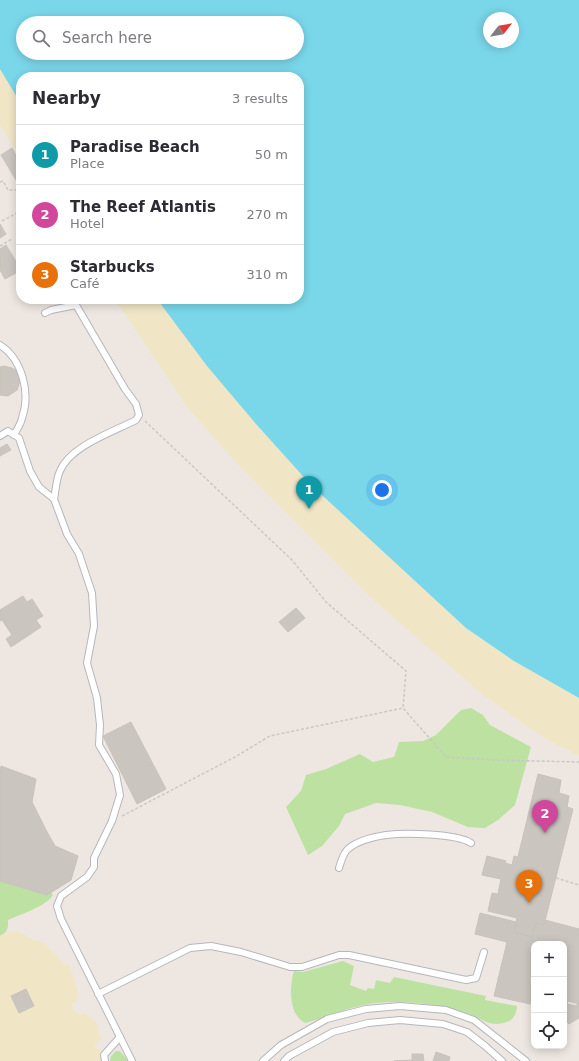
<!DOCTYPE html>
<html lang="en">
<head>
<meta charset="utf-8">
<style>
	body { margin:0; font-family:"DejaVu Sans",sans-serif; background:#f2f2f3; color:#2b2b33 }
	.controls { position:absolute; right:12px; bottom:12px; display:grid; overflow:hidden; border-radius:8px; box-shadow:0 2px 10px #0003 }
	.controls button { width:36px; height:36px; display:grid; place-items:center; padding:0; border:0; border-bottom:1px solid #e1e1e2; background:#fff; color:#2b2b33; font:20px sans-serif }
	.compass { position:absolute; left:483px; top:12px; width:36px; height:36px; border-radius:50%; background:#fff; box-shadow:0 2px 10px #0003; rotate:59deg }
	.you { position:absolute; left:382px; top:490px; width:14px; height:14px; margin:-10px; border:3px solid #fff; border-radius:50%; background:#1a73e8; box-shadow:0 0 0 6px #1a73e833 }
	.badge { display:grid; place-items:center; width:26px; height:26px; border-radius:50%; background:#497af2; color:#fff; font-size:13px; font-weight:700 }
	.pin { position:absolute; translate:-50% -33px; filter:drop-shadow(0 1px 2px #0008) }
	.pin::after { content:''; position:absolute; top:21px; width:14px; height:12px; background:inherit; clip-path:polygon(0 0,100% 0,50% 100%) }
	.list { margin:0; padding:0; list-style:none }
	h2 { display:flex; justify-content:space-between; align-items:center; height:52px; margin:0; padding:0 16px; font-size:17px }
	h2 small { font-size:13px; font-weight:400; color:#7c7c81 }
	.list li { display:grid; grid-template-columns:26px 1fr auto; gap:12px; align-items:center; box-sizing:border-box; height:60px; padding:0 16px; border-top:1px solid #e1e1e2 }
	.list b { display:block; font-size:15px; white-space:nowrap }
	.list p { margin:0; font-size:13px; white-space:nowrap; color:#7c7c81 }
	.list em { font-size:13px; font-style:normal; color:#7c7c81 }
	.icon { flex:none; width:22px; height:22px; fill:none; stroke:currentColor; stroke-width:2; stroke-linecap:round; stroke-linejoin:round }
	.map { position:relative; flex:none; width:579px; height:1061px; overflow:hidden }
	.search { position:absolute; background:#fff; box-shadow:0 2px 10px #0003; left:16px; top:16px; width:288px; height:44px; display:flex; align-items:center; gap:10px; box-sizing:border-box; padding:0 14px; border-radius:22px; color:#7c7c81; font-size:15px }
	.panel { position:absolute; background:#fff; box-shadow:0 2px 10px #0003; left:16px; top:72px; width:288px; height:232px; border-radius:16px }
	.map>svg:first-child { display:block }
	.green { fill:#bde1a0 }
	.sand { fill:#f0e6c6 }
	.water { fill:#7ad7ea; fill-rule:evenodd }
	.building { fill:#cac5bf; stroke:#c9c2ba }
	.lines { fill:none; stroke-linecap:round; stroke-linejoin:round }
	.lane-casing { stroke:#b4b7c0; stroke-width:8 }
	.path { stroke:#c8c8c8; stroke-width:1.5; stroke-dasharray:3 2; stroke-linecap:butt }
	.lane { stroke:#fff; stroke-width:6 }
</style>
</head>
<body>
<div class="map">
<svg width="579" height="1061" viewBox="0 0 579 1061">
	<rect width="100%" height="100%" fill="#eee7e1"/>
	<!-- green -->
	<g class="green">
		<polygon points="471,708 483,715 490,725 531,747 515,805 498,820 485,828 468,827 432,812 400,805 376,803 345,814 339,826 322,846 308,855 286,807 301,791 306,775 326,769 360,754 373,762 394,757 399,742 423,741 436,735 461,710"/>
		<path d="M0,881L47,895L51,892L53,895C47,906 19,915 8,920C8,929 8,932 0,936Z"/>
		<path d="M343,961L354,966L350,985L366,991L368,988L374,989L376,980L390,983L394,977L486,996L485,1000L517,1006C516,1019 510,1023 497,1024C487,1024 481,1019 472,1015C462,1012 452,1009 442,1007C418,1002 388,1000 364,1005C344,1009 325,1018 305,1023C303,1021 300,1020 298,1017C289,1007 290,983 294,971L303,972Z"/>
		<polygon points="116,1051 120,1051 128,1061 110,1061 111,1056"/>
	</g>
	<!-- sand -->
	<g class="sand">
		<polygon points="0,69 21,104 21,159 0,125"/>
		<polygon points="115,299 157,299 207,366 256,424 311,485 466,628 514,661 579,698 579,756 553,743 525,725 482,694 370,597 240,467 187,407"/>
		<path d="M18,931L35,941L38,940L45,944L63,963L69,965C73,977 82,991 75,1004L72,1003L73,1010L79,1014L83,1013C96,1018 98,1025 101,1039L94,1045L96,1048L102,1050L101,1055V1061H0V936L6,933Z"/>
	</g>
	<!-- water -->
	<path class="water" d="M0,0H579V698L514,661L466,628L311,485L256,424L207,366L157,299H299V77H21V104L0,69ZM489,18H513V42H489ZM23,23H297V53H23Z"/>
	<!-- building -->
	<g class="building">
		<polygon points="12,148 21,164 21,177 16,180 1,155"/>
		<polygon points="0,224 6,234 0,238"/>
		<polygon points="6,245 21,270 5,279 0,270 0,249"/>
		<polygon points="4,366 12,368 17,371 20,381 17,390 8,396 0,395 0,367"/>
		<polygon points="7,444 11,450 0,456 0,448"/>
		<polygon points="23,596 27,602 32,599 43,616 36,620 41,627 11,647 6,639 12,635 2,620 0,621 0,610"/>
		<polygon points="296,608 305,618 288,632 279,622"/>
		<polygon points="131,722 166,789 137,804 103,736"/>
		<polygon points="1,766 36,779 32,802 46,830 55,846 78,856 71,880 47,895 0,881 0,770"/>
		<polygon points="538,774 561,780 559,793 569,796 567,807 573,809 544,925 536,923 532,937 514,932 517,918 488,911 492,893 498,894 501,879 482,875 487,856 506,861 505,863 512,865 514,856 518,857"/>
		<polygon points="480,913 516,922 514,932 532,937 536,923 544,925 545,920 579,929 579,1004 564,1000 564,944 534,944 534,993 532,993 530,1004 494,996 507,942 475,934"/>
		<polygon points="26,989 34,1006 19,1013 11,996"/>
		<polygon points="564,1000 568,1001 567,1004 577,1006 577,1004 579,1004 579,1018 569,1024 564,1018"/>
		<polygon points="436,1052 450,1057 449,1061 433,1061"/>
		<polygon points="412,1054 423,1054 424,1061 394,1061 412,1060"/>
	</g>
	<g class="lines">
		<!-- lane casing -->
		<g class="lane-casing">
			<g id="lane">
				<path d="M45,313L51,310L76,305L125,389L136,404L139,415L136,420C113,432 70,446 60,471C56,479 56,490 54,499"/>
				<path d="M0,345C22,359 31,393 22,418C21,424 17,429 14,435"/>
				<polyline points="0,436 8,431 19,438 30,471 39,487 54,499 67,534 79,554 92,593 94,626 87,663 97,698 100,725 99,745 116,774 120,795 112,821 94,858 94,867 87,877 61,896 57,906 61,919 132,1061"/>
				<path d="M339,868C341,862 343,853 348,849C358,840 373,837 386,835C404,833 456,833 471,843"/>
				<polyline points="98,994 190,948 211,946 241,952 290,967 302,967 339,955 349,955 466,980 476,978 484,952"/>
				<polyline points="105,1061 104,1055 120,1037"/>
				<polyline points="263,1061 281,1045 327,1019 366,1009 400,1006 446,1010 474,1020 526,1061"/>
				<polyline points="284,1061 289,1056 333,1032 368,1023 400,1020 443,1024 467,1032 484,1045 502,1061"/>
			</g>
		</g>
		<!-- path -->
		<g class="path">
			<polyline points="0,182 3,181 8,190 21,190"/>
			<polyline points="2,221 21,211"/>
			<polyline points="0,246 12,239"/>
			<polyline points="145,421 292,560 326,602 406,671 403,708 446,757 494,760 579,762"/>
			<polyline points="122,816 235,757 270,736 403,708"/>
			<polyline points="556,878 579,885"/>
		</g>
		<!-- lane -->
		<use href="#lane" class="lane"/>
	</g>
</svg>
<div class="controls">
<button>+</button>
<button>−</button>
<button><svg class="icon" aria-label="locate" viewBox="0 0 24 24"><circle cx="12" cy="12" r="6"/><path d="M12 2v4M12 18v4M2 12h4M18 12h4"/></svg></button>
</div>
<svg class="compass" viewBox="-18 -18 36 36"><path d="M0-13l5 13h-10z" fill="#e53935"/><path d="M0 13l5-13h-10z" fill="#7c7c81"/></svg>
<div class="you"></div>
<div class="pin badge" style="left:309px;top:509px;background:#0f9aa8">1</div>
<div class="pin badge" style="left:545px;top:833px;background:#d1479c">2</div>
<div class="pin badge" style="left:529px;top:903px;background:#e8710a">3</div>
<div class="search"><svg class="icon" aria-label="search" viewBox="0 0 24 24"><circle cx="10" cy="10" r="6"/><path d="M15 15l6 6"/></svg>Search here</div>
<section class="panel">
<h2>Nearby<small>3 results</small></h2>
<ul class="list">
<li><span class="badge" style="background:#0f9aa8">1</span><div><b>Paradise Beach</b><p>Place</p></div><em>50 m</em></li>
<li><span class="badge" style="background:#d1479c">2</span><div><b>The Reef Atlantis</b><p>Hotel</p></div><em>270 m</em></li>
<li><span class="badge" style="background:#e8710a">3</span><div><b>Starbucks</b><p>Café</p></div><em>310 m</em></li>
</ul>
</section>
</div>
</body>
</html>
